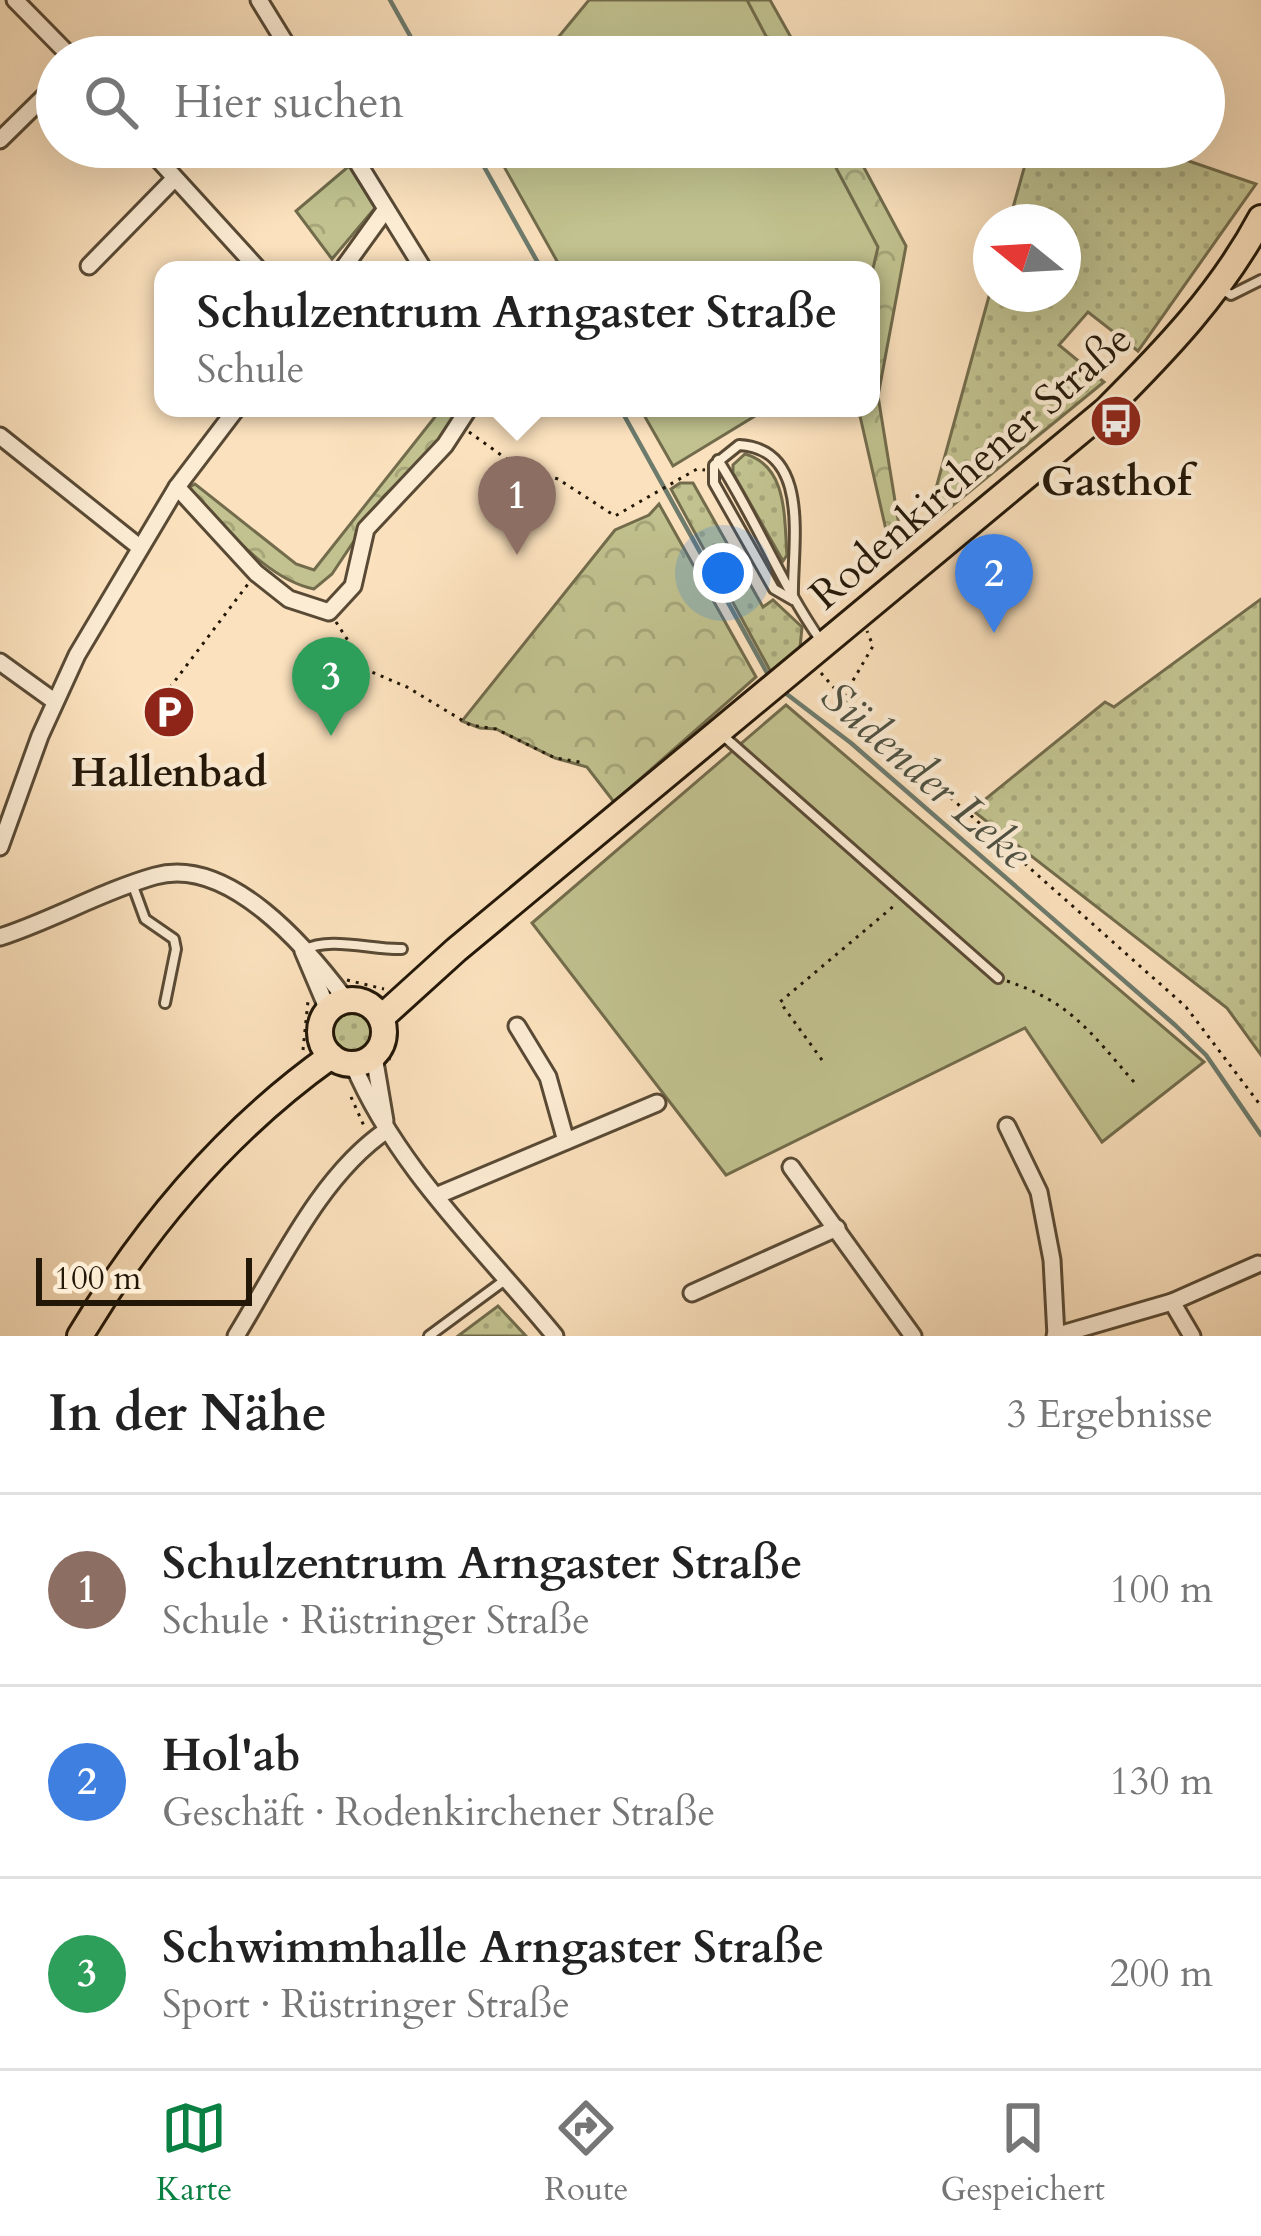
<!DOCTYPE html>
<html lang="de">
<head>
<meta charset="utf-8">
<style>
	body { margin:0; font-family:Cardo,serif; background:#f6f6f6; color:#222 }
	.compass { position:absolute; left:973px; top:204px; width:108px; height:108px; border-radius:50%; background:#fff; box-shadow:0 12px 48px #0002; rotate:288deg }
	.scale { position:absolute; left:36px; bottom:30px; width:216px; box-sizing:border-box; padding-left:12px; border:6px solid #231708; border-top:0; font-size:33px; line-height:42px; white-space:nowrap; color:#231708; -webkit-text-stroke:9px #fcecd4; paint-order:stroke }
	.you { position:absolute; left:723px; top:573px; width:42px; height:42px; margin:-30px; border:9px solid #fff; border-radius:50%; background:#1a73e8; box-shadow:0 0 0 18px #1a73e833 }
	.badge { display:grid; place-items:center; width:78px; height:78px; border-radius:50%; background:#0b8043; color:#fff; font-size:39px; font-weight:700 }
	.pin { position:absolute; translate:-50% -99px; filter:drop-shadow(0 3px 6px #0008) }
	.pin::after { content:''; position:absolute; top:63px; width:42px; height:36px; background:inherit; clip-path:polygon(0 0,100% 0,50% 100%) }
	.popup { position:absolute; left:154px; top:261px; width:726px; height:156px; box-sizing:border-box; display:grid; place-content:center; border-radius:24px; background:#fff; filter:drop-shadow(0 3px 9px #0005); font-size:39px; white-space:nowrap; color:#767676 }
	.popup b { font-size:45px; color:#222 }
	.popup::after { content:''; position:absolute; left:50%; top:100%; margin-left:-24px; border:24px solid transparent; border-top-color:#fff }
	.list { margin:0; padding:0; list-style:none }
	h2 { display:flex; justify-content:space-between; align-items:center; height:156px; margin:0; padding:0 48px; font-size:51px }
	h2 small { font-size:39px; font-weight:400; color:#767676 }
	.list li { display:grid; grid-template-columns:78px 1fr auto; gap:36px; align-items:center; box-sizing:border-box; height:192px; padding:0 48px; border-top:3px solid #e0e0e0 }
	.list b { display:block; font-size:45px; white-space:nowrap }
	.list p { margin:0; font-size:39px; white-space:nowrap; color:#767676 }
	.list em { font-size:39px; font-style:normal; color:#767676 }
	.icon { flex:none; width:66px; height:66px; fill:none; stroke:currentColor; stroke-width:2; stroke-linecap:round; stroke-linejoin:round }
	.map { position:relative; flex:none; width:1261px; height:1336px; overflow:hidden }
	.search { position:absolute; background:#fff; box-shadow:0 12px 48px #0002; left:36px; right:36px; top:36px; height:132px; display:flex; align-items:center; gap:30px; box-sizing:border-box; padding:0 42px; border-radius:66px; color:#767676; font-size:45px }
	.sheet { height:732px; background:#fff }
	nav { display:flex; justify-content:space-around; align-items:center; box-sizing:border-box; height:168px; border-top:3px solid #e0e0e0; background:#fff; font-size:33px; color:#767676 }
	nav a { display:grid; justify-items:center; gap:6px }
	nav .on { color:#0b8043 }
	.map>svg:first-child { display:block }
	.grass { fill:url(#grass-dots); stroke:#726c4c; stroke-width:3 }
	.forest { fill:url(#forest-crowns); stroke:#726c4c; stroke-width:3 }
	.garden { fill:#c1c28f; stroke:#726c4c; stroke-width:3 }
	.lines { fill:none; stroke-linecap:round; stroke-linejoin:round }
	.stream { stroke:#6d7b6d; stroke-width:4.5 }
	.service-casing { stroke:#594a35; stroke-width:14 }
	.minor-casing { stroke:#594a35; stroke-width:21 }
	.primary-casing { stroke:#231708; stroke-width:30 }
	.path { stroke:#231708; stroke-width:3; stroke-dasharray:3 6; stroke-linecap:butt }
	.service { stroke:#fcecd4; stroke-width:8 }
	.minor { stroke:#fcecd4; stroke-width:15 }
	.primary { stroke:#fbe1bd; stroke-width:24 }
	.labels { text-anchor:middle; stroke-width:9; stroke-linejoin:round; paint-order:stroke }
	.street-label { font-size:42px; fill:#231708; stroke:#fcecd4 }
	.poi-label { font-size:42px; font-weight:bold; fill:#231708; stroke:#fcecd4 }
	.water-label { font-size:45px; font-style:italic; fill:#4e5143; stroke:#fcecd4 }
</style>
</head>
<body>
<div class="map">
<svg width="1261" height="1336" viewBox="0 0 1261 1336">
	<defs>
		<pattern id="grass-dots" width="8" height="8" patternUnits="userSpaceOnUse" patternTransform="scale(3)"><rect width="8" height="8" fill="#c1c28f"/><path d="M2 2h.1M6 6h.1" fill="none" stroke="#a6a67a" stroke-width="1.8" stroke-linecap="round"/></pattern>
		<pattern id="forest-crowns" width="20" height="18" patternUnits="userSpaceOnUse" patternTransform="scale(3)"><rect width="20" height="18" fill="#c1c28f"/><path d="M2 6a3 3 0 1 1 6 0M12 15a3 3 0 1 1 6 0" fill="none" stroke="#a6a67a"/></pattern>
	</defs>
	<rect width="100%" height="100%" fill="#fbe1bd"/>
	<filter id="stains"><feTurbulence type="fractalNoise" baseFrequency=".00167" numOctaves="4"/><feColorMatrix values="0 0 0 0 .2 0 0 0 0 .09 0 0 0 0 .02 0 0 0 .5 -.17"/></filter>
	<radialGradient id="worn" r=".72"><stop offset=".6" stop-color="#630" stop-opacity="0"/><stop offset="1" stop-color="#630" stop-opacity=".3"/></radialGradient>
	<!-- grass -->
	<g class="grass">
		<polygon points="1030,147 1148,147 1256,184 1138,351 1088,312 1059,345 1104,382 925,528 991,289 991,294 1063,294 1063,222 1009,222"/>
		<path d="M745,454C788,466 784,518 787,555L783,561L733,473V465Z"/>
		<polygon points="680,483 693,483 763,607 773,600 802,627 800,648 772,674 671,489"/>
		<polygon points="1261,599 1261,1055 1227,1008 972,810 1105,702 1114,707"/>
		<circle cx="352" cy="1032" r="22"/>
		<polygon points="498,1306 526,1336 458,1336"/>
	</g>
	<!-- forest -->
	<g class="forest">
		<polygon points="743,0 770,0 802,57 773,57"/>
		<polygon points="821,147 853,147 906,246 878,396 902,544 889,543 860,416 861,408 871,408 871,270"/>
		<polygon points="349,166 375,208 332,259 296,211"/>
		<path d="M442,408H462L442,442L384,496L332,574L314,589C267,580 225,526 191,495L188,488L195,484L296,564L314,570Z"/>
		<polygon points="659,504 756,677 614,802 587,767 555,758 496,729 480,728 462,721 615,530 649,515"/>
	</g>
	<!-- garden -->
	<g class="garden">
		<polygon points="589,0 747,0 777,57 542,57"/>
		<polygon points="493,147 825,147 878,247 871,277 871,270 562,270"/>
		<polygon points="640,408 768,408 673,466"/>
		<polygon points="786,705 1204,1062 1102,1142 1025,1028 726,1175 532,923"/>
	</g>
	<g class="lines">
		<!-- stream -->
		<g class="stream">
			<polyline points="390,0 422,57"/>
			<polyline points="473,147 542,270"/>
			<polyline points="620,408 771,680"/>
			<polyline points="784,692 851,743 1175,1025 1206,1055 1261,1135"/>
		</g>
		<!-- service casing -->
		<g class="service-casing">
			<g id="service">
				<polyline points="1220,288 1231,295 1261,280"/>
				<path d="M739,445C814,449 791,550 793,600L774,589L714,483V465Z"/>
				<path d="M718,460C756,519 781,584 821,641"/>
				<polyline points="720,733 998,978"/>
				<polyline points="133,886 145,919 174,939 176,949 165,1003"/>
				<path d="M304,950C329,936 372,950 402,949"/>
				<polyline points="429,1336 505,1280"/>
			</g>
		</g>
		<!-- minor casing -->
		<g class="minor-casing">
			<g id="minor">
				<polyline points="15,0 71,57"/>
				<polyline points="259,0 294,57"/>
				<polyline points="0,140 57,84"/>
				<polyline points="147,147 259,270"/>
				<polyline points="348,147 424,270"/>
				<polyline points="89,266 174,179"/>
				<polyline points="342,270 386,209"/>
				<polyline points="0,436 138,546"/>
				<polyline points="177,487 256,573 289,599 329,612 353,586 366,529 445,445 469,408"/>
				<polyline points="0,662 54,701"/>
				<polyline points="0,847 40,736 77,655 177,487 237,408"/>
				<path d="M0,937C53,920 102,891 155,876C229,855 308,949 346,1000"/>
				<polyline points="303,951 328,1010"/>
				<polyline points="517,1026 548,1077 566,1141"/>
				<polyline points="374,1056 385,1121"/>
				<path d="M353,1064C397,1169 484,1249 555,1336"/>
				<polyline points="1007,1126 1039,1192 1052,1260 1056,1336"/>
				<polyline points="791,1167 913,1336"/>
				<polyline points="436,1196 657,1103"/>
				<polyline points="692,1293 837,1228"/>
				<polyline points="1172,1302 1192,1336"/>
				<path d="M236,1336C278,1268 320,1175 387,1130"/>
				<polyline points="1055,1336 1172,1302 1258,1264"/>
			</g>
		</g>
		<!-- primary casing -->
		<g class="primary-casing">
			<g id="primary">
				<circle cx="352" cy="1032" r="32"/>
				<path d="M381,1018L456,950L1106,410C1165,351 1221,293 1261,218"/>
				<path d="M80,1336C145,1227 227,1130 331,1056"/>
			</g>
		</g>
		<!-- path -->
		<g class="path">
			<polyline points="469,432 518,467 558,479 615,516 697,469 705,470"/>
			<polyline points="336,622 367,670 407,687 470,725 496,729 555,758 580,762"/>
			<polyline points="821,673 855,712 896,749 1186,1007 1261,1106"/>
			<polyline points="844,696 873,646 867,631"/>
			<polyline points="159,702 248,584"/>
			<polyline points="347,980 384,989"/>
			<path d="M1007,981C1072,1003 1090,1032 1134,1082"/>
			<polyline points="303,1050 308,1001"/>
			<polyline points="389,1060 398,1029"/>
			<polyline points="822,1060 780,1002 895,905"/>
			<polyline points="351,1097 364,1126"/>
		</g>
		<!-- service -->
		<use href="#service" class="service"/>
		<!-- minor -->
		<use href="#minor" class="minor"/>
		<!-- primary -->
		<use href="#primary" class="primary"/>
	</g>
	<!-- icons -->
	<defs>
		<g id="bus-disc" transform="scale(2.7)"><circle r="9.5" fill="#8f2418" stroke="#fcecd4"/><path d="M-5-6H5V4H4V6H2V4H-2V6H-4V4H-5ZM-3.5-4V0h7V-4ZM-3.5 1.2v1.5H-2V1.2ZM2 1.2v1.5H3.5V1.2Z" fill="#fff"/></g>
		<g id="parking-disc" transform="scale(2.7)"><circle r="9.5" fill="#8f2418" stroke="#fcecd4"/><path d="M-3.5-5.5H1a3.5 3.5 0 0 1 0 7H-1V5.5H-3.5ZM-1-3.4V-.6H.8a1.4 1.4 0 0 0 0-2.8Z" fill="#fff"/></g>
	</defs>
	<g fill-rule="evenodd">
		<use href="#bus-disc" x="1116" y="421"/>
		<use href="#parking-disc" x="169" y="712"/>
	</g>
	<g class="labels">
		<!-- street labels -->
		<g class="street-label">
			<text transform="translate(970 466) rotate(-41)" y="15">Rodenkirchener Straße</text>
		</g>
		<!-- poi labels -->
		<g class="poi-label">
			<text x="1116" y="495">Gasthof</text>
			<text x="169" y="786">Hallenbad</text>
		</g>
		<!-- water labels -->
		<g class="water-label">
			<text transform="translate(927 774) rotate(41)" y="16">Südender Leke</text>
		</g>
	</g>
	<rect width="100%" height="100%" filter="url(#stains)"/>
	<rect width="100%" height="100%" fill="url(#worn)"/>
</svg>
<svg class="compass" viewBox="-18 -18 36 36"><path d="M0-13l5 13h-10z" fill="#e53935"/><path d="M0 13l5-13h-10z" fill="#767676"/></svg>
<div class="scale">100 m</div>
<div class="you"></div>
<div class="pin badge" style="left:517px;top:555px;background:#8d6e63">1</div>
<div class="popup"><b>Schulzentrum Arngaster Straße</b>Schule</div>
<div class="pin badge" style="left:994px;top:633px;background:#3f7fe0">2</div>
<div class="pin badge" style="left:331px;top:736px;background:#2e9e5b">3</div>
<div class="search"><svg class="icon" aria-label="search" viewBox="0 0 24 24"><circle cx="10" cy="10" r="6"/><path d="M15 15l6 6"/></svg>Hier suchen</div>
</div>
<section class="sheet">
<h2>In der Nähe<small>3 Ergebnisse</small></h2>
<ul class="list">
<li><span class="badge" style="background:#8d6e63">1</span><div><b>Schulzentrum Arngaster Straße</b><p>Schule · Rüstringer Straße</p></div><em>100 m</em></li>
<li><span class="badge" style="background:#3f7fe0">2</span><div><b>Hol'ab</b><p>Geschäft · Rodenkirchener Straße</p></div><em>130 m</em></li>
<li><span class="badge" style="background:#2e9e5b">3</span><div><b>Schwimmhalle Arngaster Straße</b><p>Sport · Rüstringer Straße</p></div><em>200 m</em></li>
</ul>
</section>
<nav>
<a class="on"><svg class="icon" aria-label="map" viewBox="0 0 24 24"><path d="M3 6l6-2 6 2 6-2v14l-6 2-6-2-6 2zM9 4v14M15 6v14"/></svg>Karte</a>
<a><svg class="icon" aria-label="directions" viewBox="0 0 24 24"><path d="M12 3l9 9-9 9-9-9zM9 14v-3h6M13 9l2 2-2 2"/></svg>Route</a>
<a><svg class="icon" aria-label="saved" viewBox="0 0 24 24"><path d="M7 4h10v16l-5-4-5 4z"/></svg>Gespeichert</a>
</nav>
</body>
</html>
